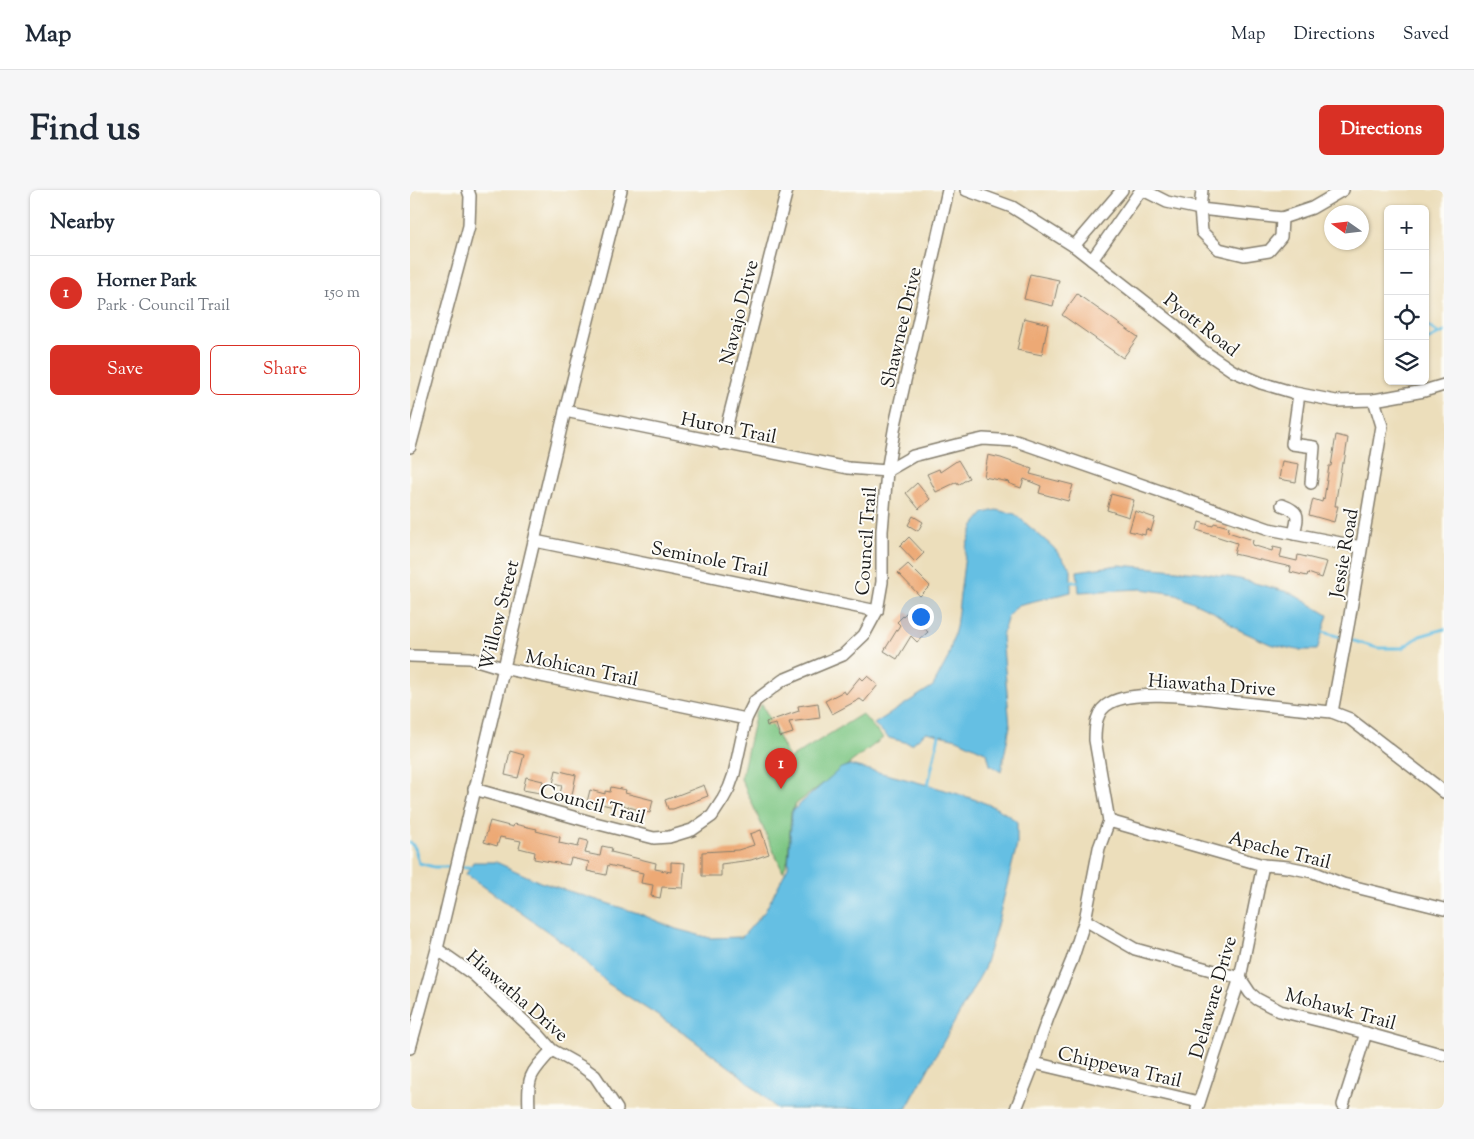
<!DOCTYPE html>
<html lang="en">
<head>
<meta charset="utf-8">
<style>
	body { margin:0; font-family:"Sorts Mill Goudy",serif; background:#f6f6f7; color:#1f2937 }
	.controls { position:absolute; right:15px; top:15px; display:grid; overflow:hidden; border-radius:8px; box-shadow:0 1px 4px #0004 }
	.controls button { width:45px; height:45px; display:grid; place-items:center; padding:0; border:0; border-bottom:1px solid #e0e1e3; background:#fff; color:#1f2937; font:25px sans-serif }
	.compass { position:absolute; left:914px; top:15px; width:45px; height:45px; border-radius:50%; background:#fff; box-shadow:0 1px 4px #0004; rotate:284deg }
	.you { position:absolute; left:510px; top:426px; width:18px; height:18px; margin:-12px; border:4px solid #fff; border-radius:50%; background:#1a73e8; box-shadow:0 0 0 8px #1a73e833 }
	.badge { display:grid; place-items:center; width:32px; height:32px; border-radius:50%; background:#d93025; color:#fff; font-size:16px; font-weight:700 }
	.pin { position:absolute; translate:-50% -41px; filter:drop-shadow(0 1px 2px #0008) }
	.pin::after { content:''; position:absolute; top:26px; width:18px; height:15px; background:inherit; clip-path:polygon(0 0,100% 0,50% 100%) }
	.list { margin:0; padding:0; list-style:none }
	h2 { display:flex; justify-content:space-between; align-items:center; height:65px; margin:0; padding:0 20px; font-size:21px }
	h2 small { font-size:16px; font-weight:400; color:#747a83 }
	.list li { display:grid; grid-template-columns:32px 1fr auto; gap:15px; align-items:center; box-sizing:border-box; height:75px; padding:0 20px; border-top:1px solid #e0e1e3 }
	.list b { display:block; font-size:19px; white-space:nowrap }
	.list p { margin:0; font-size:16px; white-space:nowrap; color:#747a83 }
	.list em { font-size:16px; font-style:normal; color:#747a83 }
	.actions { display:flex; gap:10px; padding:15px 20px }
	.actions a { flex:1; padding:11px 0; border:1px solid #d93025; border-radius:8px; text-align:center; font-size:18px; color:#d93025 }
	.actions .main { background:#d93025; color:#fff }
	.icon { flex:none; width:28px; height:28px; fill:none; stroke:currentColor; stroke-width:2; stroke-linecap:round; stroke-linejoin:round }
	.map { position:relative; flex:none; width:1034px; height:919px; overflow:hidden; border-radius:8px }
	header { display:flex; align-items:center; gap:30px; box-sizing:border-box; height:70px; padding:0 25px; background:#fff; border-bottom:1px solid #e0e1e3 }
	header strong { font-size:24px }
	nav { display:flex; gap:28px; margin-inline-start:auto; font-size:18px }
	.intro { display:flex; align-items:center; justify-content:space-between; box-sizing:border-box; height:120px; padding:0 30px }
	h1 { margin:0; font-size:35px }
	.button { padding:12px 22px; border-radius:8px; background:#d93025; color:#fff; font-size:18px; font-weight:700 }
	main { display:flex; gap:30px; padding:0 30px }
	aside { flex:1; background:#fff; border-radius:8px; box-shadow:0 1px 4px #0004 }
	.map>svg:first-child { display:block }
	.green { fill:#7dc683; stroke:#4c7150 }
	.water { fill:#65bfe3; stroke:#406e80 }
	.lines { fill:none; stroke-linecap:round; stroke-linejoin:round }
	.stream { stroke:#65bfe3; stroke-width:3 }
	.building { fill:#eda975 }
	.minor-casing { stroke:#847d6c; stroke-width:14 }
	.minor { stroke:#fff; stroke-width:11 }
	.labels { text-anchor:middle; stroke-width:4; stroke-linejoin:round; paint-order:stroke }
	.street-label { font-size:19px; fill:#1c1c1c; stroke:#fdfcf7 }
</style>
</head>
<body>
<header>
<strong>Map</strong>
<nav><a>Map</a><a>Directions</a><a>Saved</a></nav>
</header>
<div class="intro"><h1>Find us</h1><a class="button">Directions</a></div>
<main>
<aside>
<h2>Nearby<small></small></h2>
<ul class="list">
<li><span class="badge">1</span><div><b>Horner Park</b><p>Park · Council Trail</p></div><em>150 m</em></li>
</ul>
<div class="actions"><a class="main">Save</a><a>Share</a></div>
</aside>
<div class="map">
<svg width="1034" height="919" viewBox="0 0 1034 919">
	<rect width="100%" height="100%" fill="#fdfcf7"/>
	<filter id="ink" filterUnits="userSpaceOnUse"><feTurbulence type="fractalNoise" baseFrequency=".02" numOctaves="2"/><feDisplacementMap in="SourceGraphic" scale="10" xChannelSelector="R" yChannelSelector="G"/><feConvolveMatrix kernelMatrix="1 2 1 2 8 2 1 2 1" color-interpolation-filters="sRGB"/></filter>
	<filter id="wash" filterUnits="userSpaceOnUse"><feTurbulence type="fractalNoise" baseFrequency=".0096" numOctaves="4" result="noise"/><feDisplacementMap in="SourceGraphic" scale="20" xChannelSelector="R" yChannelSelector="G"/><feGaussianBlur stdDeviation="1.12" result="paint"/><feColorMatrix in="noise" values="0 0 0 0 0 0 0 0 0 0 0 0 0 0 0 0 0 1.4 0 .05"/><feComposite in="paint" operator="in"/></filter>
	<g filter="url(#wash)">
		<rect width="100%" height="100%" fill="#ecdebb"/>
		<!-- green -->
		<polygon class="green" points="352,514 379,569 452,524 473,548 386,614 381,622 378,670 373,682 331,589 346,522"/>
		<!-- water -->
		<g class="water">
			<polygon points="586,320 605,324 643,357 661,379 661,402 608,415 598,426 592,446 600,536 591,582 580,575 577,563 547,549 516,542 502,554 479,548 464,534 523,496 538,468 546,437 556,357 564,335 574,323"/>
			<polygon points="709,375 789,382 830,389 881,403 918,425 907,460 887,460 860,454 829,440 802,421 766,404 731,399 669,402 667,381"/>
			<path d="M440,575C475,584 510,592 545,603C567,610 589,616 607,632V655L586,739L574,779L496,919H367L329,884L268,839L197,793L165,761L56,684L63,672H86L130,692L228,723L266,739L300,748L332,747L355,721L378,677L382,621L431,578Z"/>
		</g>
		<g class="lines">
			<!-- stream -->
			<g class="stream">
				<polyline points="1015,134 1029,144"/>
				<polyline points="1015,151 1034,142"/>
				<polyline points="661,392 668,392"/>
				<polyline points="913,442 968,458 992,458 1010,446 1034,439"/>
				<polyline points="518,595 529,545"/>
				<polyline points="0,652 5,658 9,673 24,677 44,677"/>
				<polyline points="50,677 61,677"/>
			</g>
		</g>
		<g id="blocks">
			<!-- building -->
			<g class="building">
				<polygon points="620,84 649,90 643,116 614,109"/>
				<polygon points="667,104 728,147 713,168 652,125"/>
				<polygon points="614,128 638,134 632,165 607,160"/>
				<polygon points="926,245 938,248 934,273 932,273 925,316 928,316 924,332 899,325 903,309 912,312 913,308 914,309 919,276 921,276"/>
				<polygon points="578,265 591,268 622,279 620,284 663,295 658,311 629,303 631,296 614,289 611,298 598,293 599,292 574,287"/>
				<polygon points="548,270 559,288 548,295 547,292 526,302 517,284 529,279 530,282"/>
				<polygon points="872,271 889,274 886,292 869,289"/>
				<polygon points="507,293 520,309 509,319 496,303"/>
				<polygon points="701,304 724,310 719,327 697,320"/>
				<polygon points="725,321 745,328 741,341 736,339 735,345 719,341"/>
				<polygon points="503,326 513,332 508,341 498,335"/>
				<polygon points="789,332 803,336 804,333 819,337 818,342 843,350 842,355 862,361 863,357 872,359 870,367 887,371 888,365 917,372 912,388 898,383 897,386 880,382 881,377 824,364 827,353 787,340"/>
				<polygon points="499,347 514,363 505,372 490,356"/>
				<polygon points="498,374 520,396 510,406 488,383"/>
				<polygon points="497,422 518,442 507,452 501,446 487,469 474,461 490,435 487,432"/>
				<polygon points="457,486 468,495 454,512 450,509 422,524 415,511 434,501 436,504 450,487 453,490"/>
				<polygon points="408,513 410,528 379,532 383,543 370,547 366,534 357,536 356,532 389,521 388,516"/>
				<polygon points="100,561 114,565 108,588 95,585"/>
				<polygon points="146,580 166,585 161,610 149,607 152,596 143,594"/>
				<polygon points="116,587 133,591 130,603 113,600"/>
				<polygon points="294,595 298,606 263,619 258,619 255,610"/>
				<polygon points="201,597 216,600 215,603 243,610 240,623 205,613 204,617 187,613 186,618 176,616 180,600 195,604 195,601 200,602"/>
				<polygon points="80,631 103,637 104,634 127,639 126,641 150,647 149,653 168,657 170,649 178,651 175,663 190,666 192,656 202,658 201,662 246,673 245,679 261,682 261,672 275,673 273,698 252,697 250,708 241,706 243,695 231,693 233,683 198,675 196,685 177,681 179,672 161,668 159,675 124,669 125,662 109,658 111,651 90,647 87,656 74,652"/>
				<polygon points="351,640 359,664 341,670 311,674 311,686 292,686 292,662 328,660 344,655 340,644"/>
			</g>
		</g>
	</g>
	<g filter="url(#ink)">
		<use href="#blocks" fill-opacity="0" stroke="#847d6c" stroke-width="1"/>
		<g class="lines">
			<!-- minor casing -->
			<g class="minor-casing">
				<g id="minor">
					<polyline points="556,0 602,17 664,56 765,135 792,160 823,181 851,193 885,203 926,211 964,210 1014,201 1034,195"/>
					<polyline points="733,0 757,12 790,19 872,28 902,18 933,0"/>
					<polyline points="792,0 790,19 792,42 809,59 834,65 859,61 871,47 872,28"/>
					<polyline points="664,56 712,0"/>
					<polyline points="682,70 731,0"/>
					<polyline points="889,204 882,254 904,257 901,293"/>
					<polyline points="155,221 438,278 477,281"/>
					<polyline points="312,254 377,0"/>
					<polyline points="0,257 59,36 60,6 58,0"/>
					<polyline points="477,281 503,266 546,255 573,249 606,251 859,339 951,357"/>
					<path d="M872,315C891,322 888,326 884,344"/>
					<polyline points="125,351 467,421"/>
					<polyline points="0,466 60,468 93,478 336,529"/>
					<polyline points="922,522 939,431 972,236 964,210"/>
					<polyline points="64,599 181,632 244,648 259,647 282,640 302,626 313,609 319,598 324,584 336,529 345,511 373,490 433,465 454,445 467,421 472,392 472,341 477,281 485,235 538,0"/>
					<polyline points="699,631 853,675 878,677 903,682 933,694 1034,719"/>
					<polyline points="675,730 725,759 830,788 840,803 847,809 870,821 927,835 1034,865"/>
					<polyline points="27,759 64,785 129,845 142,860 174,878 185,886 207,919"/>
					<polyline points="0,858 27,759 155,221 211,0"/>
					<polyline points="624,873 789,912"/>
					<polyline points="933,915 956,843"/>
					<path d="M119,919C117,886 120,884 142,860"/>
					<path d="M606,919L624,873L630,850L639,825L662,770L675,730L689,658L699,631L685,550C685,536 686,520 700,513C727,498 795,509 826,512C858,516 890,519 922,522L940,529L1023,593L1034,602"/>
					<polyline points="787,919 830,788 853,675"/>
				</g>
			</g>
			<!-- minor -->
			<use href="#minor" class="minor"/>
		</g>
	</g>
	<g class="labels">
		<!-- street labels -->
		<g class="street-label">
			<text transform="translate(328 122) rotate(-76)" y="7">Navajo Drive</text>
			<text transform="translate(792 134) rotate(38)" y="7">Pyott Road</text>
			<text transform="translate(490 137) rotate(-77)" y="7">Shawnee Drive</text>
			<text transform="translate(319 237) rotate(11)" y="7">Huron Trail</text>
			<text transform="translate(455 351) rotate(-86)" y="7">Council Trail</text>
			<text transform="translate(933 363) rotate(-80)" y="7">Jessie Road</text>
			<text transform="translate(300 368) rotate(11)" y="7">Seminole Trail</text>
			<text transform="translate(88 425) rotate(-76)" y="7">Willow Street</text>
			<text transform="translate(172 477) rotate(12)" y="7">Mohican Trail</text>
			<text transform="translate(802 494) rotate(4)" y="7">Hiawatha Drive</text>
			<text transform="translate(183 613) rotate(15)" y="7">Council Trail</text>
			<text transform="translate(870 659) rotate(14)" y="7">Apache Trail</text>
			<text transform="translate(108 805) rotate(41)" y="7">Hiawatha Drive</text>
			<text transform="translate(802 807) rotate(-74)" y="7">Delaware Drive</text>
			<text transform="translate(931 818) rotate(15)" y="7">Mohawk Trail</text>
			<text transform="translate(710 876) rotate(13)" y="7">Chippewa Trail</text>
		</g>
	</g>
</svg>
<div class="controls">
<button>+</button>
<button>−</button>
<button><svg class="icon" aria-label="locate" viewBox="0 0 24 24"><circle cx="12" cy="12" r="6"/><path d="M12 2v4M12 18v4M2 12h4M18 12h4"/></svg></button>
<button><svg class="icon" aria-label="layers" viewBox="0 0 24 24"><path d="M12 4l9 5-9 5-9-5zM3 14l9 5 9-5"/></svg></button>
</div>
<svg class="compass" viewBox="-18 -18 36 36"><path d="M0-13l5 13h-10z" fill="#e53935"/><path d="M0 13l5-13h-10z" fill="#747a83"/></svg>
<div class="you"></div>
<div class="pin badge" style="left:371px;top:599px">1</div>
</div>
</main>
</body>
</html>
